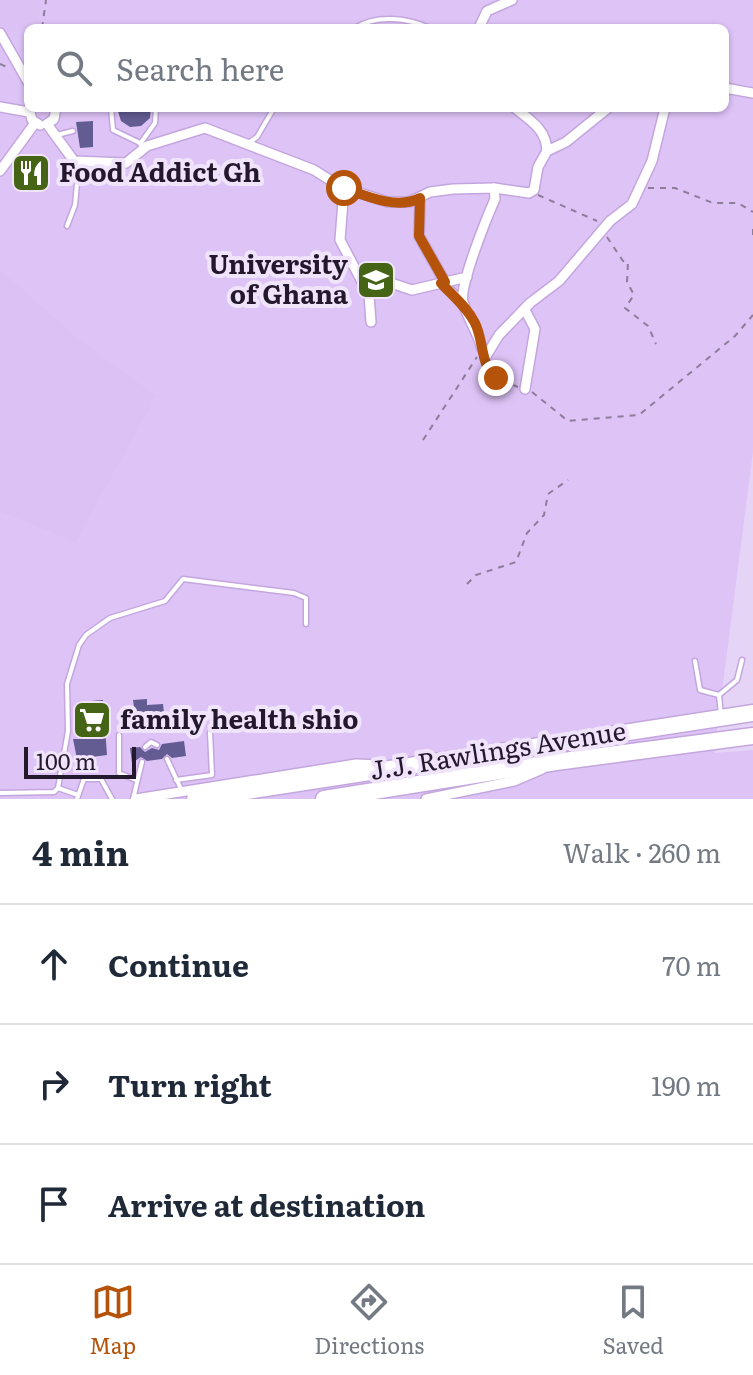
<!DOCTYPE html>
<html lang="en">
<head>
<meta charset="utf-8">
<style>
	body { margin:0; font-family:Literata,serif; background:#f6f6f7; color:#1f2937 }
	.scale { position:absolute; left:24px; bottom:20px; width:112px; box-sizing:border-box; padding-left:8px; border:4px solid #24182d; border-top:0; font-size:22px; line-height:28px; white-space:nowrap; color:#24182d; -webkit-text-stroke:6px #f0e4fb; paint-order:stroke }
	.stop { position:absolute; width:24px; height:24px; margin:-18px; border:6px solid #b45309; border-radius:50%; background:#fff }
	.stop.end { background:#b45309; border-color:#fff; box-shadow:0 2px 8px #0008 }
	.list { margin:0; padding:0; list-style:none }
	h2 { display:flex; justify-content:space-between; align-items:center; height:104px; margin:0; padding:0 32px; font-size:34px }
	h2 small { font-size:26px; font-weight:400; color:#747a83 }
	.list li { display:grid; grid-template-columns:52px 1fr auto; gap:24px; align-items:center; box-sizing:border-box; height:120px; padding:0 32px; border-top:2px solid #e0e1e3 }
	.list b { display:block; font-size:30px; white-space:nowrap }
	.list em { font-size:26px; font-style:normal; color:#747a83 }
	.icon { flex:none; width:44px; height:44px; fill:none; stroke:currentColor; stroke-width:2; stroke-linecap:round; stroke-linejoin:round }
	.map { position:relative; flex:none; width:753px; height:799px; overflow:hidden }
	.search { position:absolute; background:#fff; box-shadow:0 2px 6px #0004; left:24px; right:24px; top:24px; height:88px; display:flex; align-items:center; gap:20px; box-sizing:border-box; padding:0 28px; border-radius:12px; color:#747a83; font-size:30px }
	.sheet { height:464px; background:#fff }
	nav { display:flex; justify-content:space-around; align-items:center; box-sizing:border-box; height:112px; border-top:2px solid #e0e1e3; background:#fff; font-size:22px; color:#747a83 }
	nav a { display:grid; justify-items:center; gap:4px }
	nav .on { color:#b45309 }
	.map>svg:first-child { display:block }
	.built { fill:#dec3f7; fill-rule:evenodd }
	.green { fill:#dbc1f4 }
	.building { fill:#625c92 }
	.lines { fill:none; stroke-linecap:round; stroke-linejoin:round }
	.lane-casing { stroke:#c4a6de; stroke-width:7 }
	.street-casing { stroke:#c4a6de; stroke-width:12 }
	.highway-casing { stroke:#c4a6de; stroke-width:19 }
	.path { stroke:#8c7d9a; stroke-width:2; stroke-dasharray:6 6; stroke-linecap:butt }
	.lane { stroke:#fff; stroke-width:4 }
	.street { stroke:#fff; stroke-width:9 }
	.highway { stroke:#fff; stroke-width:16 }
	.route { stroke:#b45309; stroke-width:10 }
	.labels { text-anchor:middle; stroke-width:8; stroke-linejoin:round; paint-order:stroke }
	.poi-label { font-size:26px; font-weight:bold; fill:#24182d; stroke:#f0e4fb; text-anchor:start }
	.street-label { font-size:26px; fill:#24182d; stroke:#f0e4fb }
</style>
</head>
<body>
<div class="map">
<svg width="753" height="799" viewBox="0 0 753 799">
	<rect width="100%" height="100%" fill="#e6d4f7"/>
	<!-- built -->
	<path class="built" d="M0,0H753V452L714,753L753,750V799H0ZM28,28H725V108H28Z"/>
	<!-- green -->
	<g class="green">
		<polygon points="0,0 41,0 39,28 5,33 0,23"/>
		<polygon points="0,270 78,339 156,396 75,542 0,511"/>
	</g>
	<!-- building -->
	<g class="building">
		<polygon points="117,108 151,108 150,118 141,126 130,127 121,121"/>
		<polygon points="93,121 93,147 80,148 76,122"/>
		<polygon points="37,155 43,159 37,168 40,170 29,183 22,179"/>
		<polygon points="147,699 147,705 163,704 165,722 133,725 132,718 125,719 124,708 134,707 133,700"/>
		<polygon points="103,700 107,755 77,759 73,739 81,739 78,702"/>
		<polygon points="184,741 186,756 172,758 167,754 162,759 147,761 141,757 132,763 130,748 140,747 145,752 152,748 159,750 162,744"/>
	</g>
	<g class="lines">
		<!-- lane casing -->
		<g class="lane-casing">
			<g id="lane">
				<path d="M355,28C377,14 407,18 430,28"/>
				<polyline points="111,108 113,130 140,143"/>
				<polyline points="57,135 73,131"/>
				<polyline points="250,142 257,137 274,108"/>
				<polyline points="140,144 155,123 156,108"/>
				<polyline points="67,226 75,205 79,162"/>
				<polyline points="695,661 700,690 719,695 721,715"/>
				<polyline points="719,695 737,680 742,660"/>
				<polyline points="119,735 119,773 136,780"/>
				<polyline points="145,747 151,742 157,745"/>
				<polyline points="167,759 181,789"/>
				<polyline points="176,780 212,775 210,733"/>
				<polyline points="58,788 78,795"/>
				<polyline points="0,793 54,792 58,788 68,731 67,684 79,645 86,635 110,618 165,601 183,579 294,593 306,598 306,624"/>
				<polyline points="77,799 84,779 101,779 112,799"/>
				<polyline points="133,799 142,762"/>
			</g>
		</g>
		<!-- street casing -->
		<g class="street-casing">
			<g id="street">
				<polyline points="479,28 487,11 512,0"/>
				<polyline points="0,33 28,82"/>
				<polyline points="725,88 753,93"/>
				<polyline points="0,107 29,112"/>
				<polyline points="29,108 32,120 40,125"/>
				<path d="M515,108C531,121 546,129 547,151"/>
				<polyline points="47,124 74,161 126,163 147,146 205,128 314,170 341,187 388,202 409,202 430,192 453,189 494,188 529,193 534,190 538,167 547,151 566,142 608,108"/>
				<polyline points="47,124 54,119 56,108"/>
				<polyline points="0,171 35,123"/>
				<polyline points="344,188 340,240 369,295 371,322"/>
				<polyline points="420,198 419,236 445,282"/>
				<polyline points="441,283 464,304"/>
				<polyline points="363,286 394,284 412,290 467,277"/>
				<path d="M482,349C478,332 467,318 463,302C459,286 487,217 495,199L494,188"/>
				<polyline points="485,358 499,335 530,303 559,281 610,221 632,204 652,161 665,108"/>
				<polyline points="525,389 535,329 525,310"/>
				<polyline points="136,799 356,764 381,765"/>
				<polyline points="426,799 514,781 542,769"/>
			</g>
		</g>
		<!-- highway casing -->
		<g class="highway-casing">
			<g id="highway">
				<polyline points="195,799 753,713"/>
				<polyline points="324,799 556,762 753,736"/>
			</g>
		</g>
		<!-- path -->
		<g class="path">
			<polyline points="42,28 46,0"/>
			<polyline points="0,64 9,68"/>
			<polyline points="648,188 675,188 713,203 738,203 753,212"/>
			<polyline points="538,195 597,221"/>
			<polyline points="753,229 753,239"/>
			<polyline points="607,237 623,261 628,262 627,282 634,295 625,308 648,326 656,344"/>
			<polyline points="486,364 496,378 518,387"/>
			<polyline points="532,392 568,421 639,415 735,336 753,315"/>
			<polyline points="423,440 477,357"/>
			<polyline points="467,584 476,575 516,562 527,533 544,515 548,494 568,480"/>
		</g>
		<!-- lane -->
		<use href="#lane" class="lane"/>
		<!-- street -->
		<use href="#street" class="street"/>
		<!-- highway -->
		<use href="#highway" class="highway"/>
	</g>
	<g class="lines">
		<!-- route -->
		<path class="route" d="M344,188C366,196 397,210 420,198L419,236L445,282L441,283C453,296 467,307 475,323C484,341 480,365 496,378"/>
	</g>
	<!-- icons -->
	<defs>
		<g id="restaurant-square" transform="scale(2)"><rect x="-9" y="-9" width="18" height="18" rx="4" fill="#466416" stroke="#f0e4fb"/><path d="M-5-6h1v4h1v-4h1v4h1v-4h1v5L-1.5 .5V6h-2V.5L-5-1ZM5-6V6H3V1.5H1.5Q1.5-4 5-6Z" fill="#fff"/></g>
		<g id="university-square" transform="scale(2)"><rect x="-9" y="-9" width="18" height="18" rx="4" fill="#466416" stroke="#f0e4fb"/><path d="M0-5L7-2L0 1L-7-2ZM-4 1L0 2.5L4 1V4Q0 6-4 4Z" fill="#fff"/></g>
		<g id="supermarket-square" transform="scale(2)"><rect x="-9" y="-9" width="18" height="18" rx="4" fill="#466416" stroke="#f0e4fb"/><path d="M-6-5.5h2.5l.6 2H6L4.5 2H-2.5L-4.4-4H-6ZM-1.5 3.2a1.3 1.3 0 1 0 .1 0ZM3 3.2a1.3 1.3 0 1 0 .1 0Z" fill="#fff"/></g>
	</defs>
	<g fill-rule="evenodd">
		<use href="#restaurant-square" x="31" y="173"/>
		<use href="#university-square" x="376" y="280"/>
		<use href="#supermarket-square" x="92" y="720"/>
	</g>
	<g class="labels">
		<!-- poi labels -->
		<g class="poi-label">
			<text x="59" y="182">Food Addict Gh</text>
			<text x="348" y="274" text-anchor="end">University<tspan x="348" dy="30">of Ghana</tspan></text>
			<text x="120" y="729">family health shio</text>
		</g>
		<!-- street labels -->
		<g class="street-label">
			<text transform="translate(498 751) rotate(-9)" y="9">J.J. Rawlings Avenue</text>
		</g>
	</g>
</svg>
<div class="scale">100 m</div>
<div class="stop" style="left:344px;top:188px"></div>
<div class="stop end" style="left:496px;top:378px"></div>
<div class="search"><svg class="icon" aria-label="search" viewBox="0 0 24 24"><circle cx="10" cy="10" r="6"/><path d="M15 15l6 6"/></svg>Search here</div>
</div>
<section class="sheet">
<h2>4 min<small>Walk · 260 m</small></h2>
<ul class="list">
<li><svg class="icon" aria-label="ahead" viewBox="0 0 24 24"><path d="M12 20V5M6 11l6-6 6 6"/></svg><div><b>Continue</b></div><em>70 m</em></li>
<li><svg class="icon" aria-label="right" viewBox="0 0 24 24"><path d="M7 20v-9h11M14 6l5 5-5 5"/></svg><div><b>Turn right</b></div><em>190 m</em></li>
<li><svg class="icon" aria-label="arrive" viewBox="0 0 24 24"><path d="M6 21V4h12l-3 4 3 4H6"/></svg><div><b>Arrive at destination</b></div></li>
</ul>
</section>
<nav>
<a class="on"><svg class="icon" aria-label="map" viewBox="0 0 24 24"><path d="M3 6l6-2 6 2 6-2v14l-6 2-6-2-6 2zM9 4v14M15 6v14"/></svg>Map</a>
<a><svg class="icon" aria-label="directions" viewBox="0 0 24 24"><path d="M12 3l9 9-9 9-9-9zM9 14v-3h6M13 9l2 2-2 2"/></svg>Directions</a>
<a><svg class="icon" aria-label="saved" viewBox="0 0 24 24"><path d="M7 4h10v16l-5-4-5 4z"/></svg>Saved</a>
</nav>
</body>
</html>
